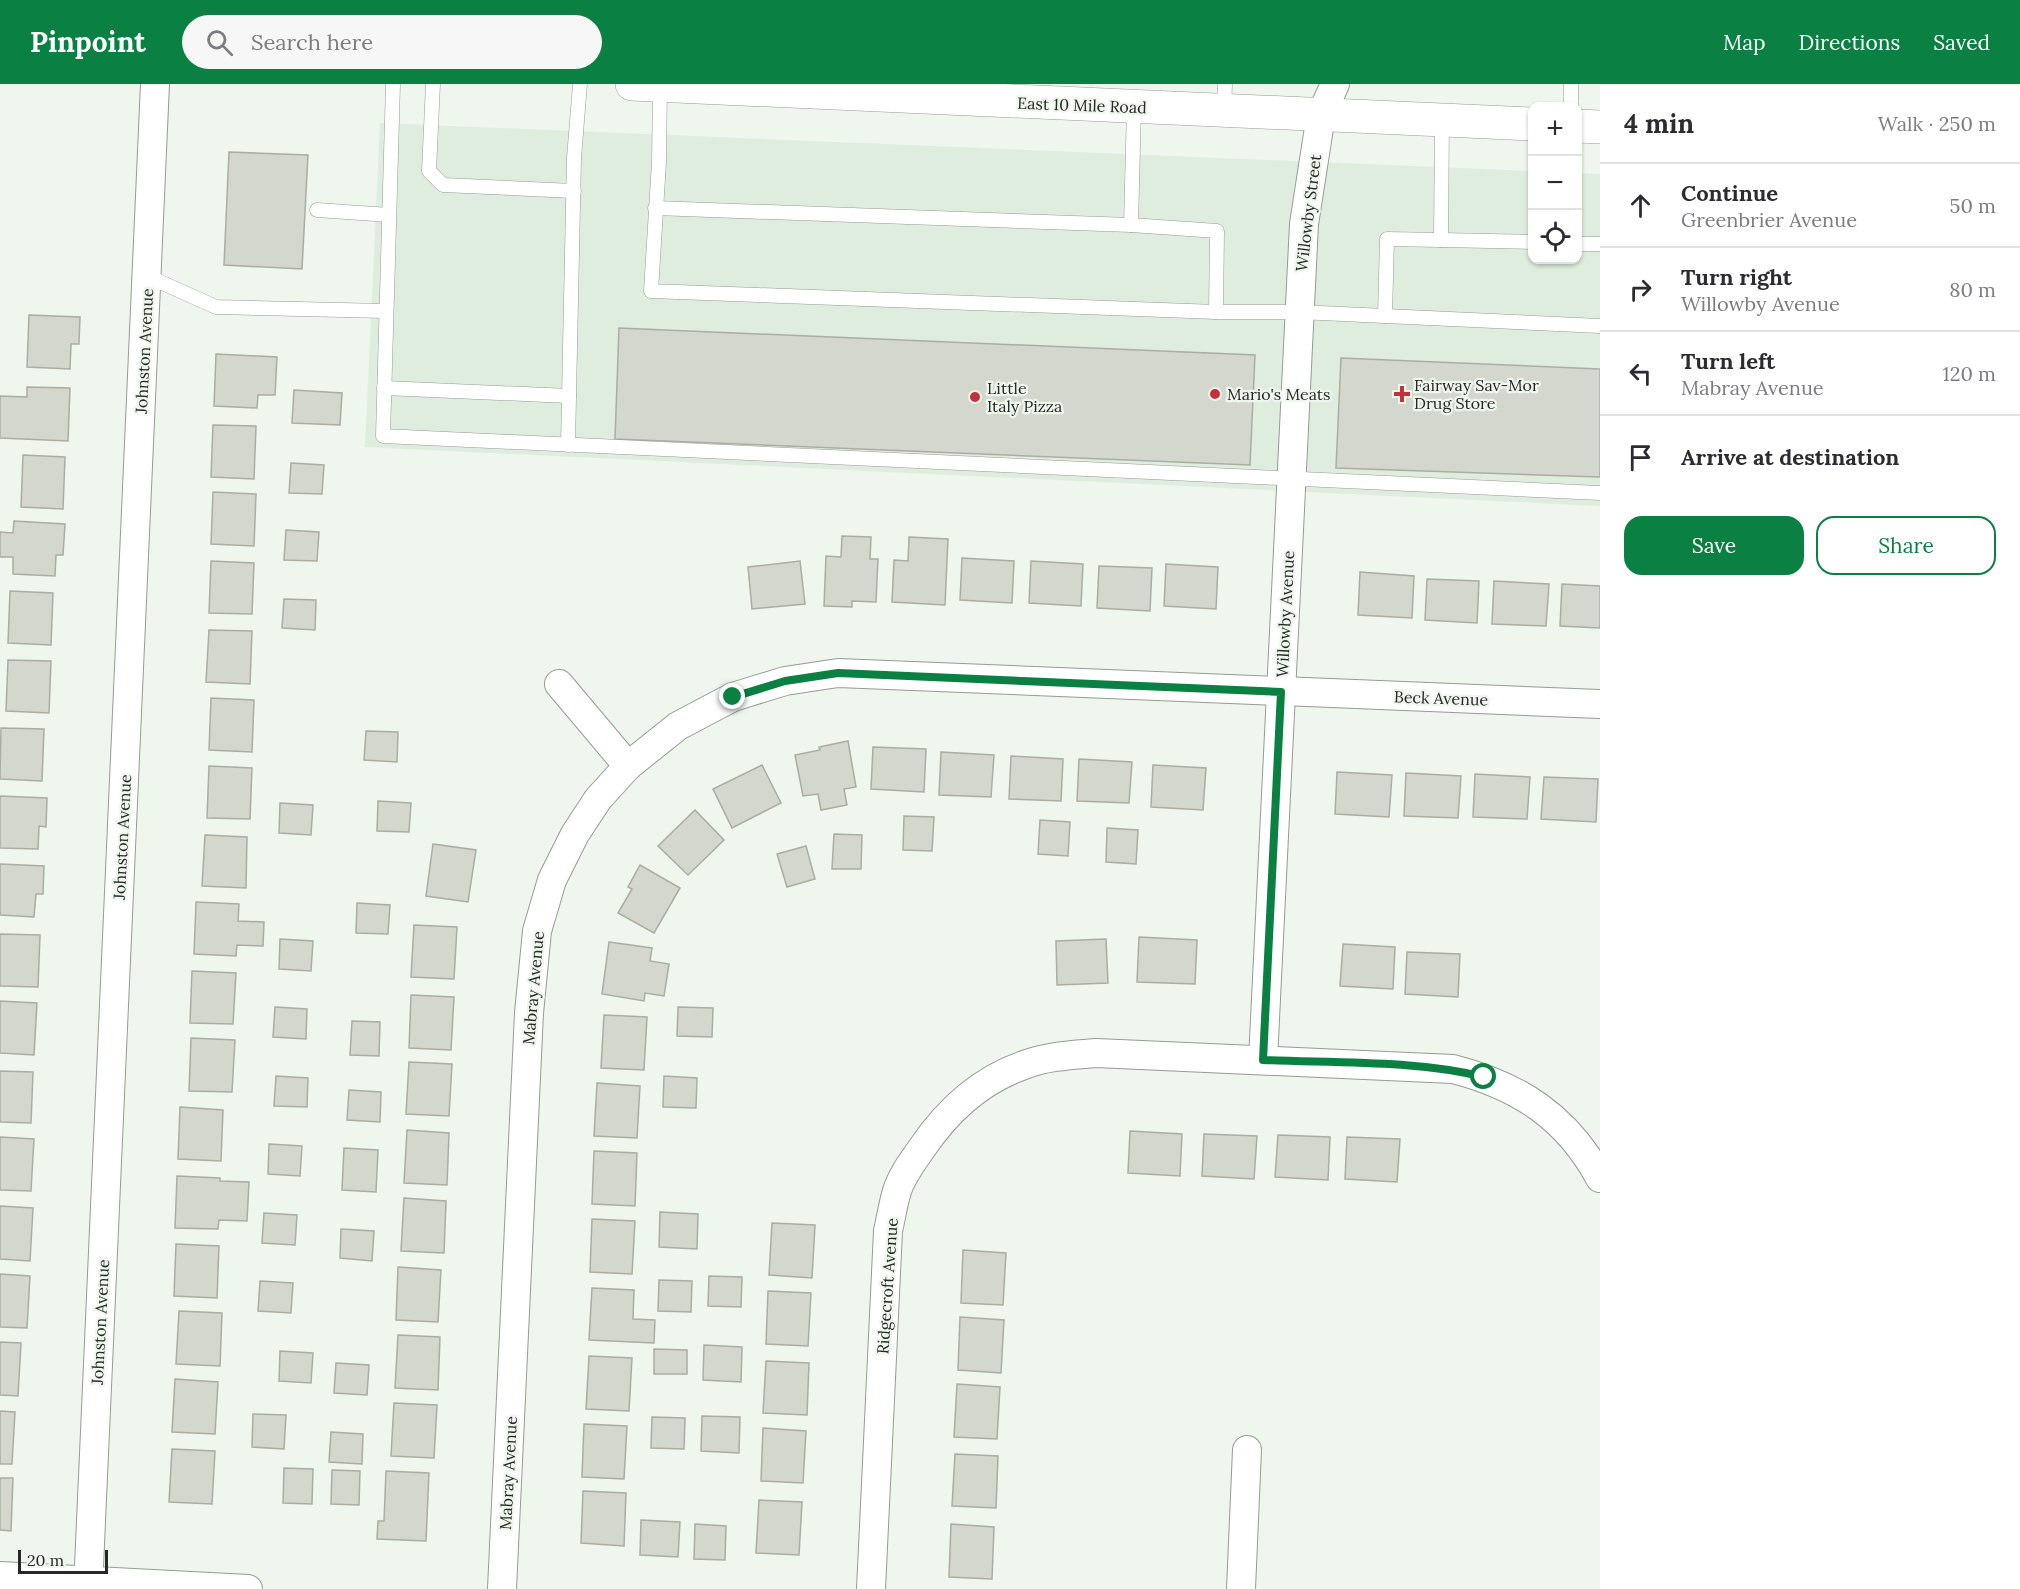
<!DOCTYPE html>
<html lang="en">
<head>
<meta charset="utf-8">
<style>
	body { margin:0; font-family:Lora,serif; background:#f7f7f7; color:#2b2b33 }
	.controls { position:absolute; right:18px; top:18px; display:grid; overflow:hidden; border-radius:12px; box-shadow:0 2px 4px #0004 }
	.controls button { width:54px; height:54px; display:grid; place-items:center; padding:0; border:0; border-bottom:2px solid #e1e1e2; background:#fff; color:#2b2b33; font:30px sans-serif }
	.scale { position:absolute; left:18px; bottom:15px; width:90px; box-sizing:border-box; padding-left:6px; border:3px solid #252825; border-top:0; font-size:16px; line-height:21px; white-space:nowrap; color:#252825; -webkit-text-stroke:4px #eef6ed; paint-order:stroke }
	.stop { position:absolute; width:18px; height:18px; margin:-14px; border:4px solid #0b8043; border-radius:50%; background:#fff }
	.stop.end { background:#0b8043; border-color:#fff; box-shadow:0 2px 6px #0008 }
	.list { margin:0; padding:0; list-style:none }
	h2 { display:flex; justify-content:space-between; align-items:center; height:78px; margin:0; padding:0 24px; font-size:26px }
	h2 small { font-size:20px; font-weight:400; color:#7c7c81 }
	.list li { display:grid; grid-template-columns:39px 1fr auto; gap:18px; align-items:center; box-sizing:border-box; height:84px; padding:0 24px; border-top:2px solid #e1e1e2 }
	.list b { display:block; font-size:22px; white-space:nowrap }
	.list p { margin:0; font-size:20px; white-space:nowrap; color:#7c7c81 }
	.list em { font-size:20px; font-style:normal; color:#7c7c81 }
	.actions { display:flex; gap:12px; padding:18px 24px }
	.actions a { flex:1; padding:14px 0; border:2px solid #0b8043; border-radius:18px; text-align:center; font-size:21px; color:#0b8043 }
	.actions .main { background:#0b8043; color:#fff }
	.icon { flex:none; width:33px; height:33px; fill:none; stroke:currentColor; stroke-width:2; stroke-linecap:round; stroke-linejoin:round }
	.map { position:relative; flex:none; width:1600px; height:1505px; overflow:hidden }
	header { display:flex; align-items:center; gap:36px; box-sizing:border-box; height:84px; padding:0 30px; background:#0b8043; color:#fff }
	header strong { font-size:28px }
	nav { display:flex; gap:33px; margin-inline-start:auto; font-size:21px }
	.search { width:420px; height:54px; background:#f7f7f7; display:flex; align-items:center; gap:15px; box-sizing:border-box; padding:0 21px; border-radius:33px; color:#7c7c81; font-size:22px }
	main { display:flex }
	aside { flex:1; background:#fff }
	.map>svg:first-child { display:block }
	.built { fill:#dfedde }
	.building { fill:#d4d7cd; stroke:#abada3; stroke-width:1.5 }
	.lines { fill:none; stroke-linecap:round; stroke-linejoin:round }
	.lane-casing { stroke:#949c94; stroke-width:15 }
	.street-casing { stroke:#949c94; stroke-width:30 }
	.secondary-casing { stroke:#949c94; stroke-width:34 }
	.lane { stroke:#fff; stroke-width:14 }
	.street { stroke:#fff; stroke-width:28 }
	.secondary { stroke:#fff; stroke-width:33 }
	.route { stroke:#0b8043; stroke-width:8 }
	.poi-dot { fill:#c1323b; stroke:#eef6ed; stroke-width:2 }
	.labels { text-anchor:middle; stroke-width:4.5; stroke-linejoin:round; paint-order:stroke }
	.street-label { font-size:16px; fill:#252825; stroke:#eef6ed }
	.poi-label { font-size:16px; fill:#252825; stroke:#eef6ed; text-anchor:start }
</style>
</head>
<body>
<header>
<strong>Pinpoint</strong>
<div class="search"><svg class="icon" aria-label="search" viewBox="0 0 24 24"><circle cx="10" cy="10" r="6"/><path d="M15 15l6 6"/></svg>Search here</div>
<nav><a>Map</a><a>Directions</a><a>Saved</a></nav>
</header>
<main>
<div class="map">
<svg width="1600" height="1505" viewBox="0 0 1600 1505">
	<rect width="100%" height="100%" fill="#eef6ed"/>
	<!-- built -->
	<polygon class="built" points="380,39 1532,87 1532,176 1578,176 1578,89 1600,90 1600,422 365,363"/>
	<!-- building -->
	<g class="building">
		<polygon points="229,68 308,71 302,185 224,181"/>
		<polygon points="29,231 80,233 79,260 71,260 70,285 27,283"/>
		<polygon points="619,244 1255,271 1250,381 615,355"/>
		<polygon points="216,270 277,273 275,311 258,311 257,324 214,322"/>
		<polygon points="1341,274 1600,285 1600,393 1336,384"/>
		<polygon points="27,303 70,304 68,357 0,354 0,312 27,313"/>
		<polygon points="294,306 342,309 340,341 292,339"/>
		<polygon points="213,341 256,342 254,395 211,393"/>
		<polygon points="23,371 65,373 63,425 21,423"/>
		<polygon points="291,379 324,381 322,410 289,409"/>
		<polygon points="213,408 256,410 254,462 211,460"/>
		<polygon points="14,437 65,440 63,471 56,471 55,492 13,490 13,473 0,473 0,448 13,449"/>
		<polygon points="286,446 319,448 317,477 284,476"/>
		<polygon points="842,452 871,453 870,475 878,475 876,518 852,517 852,523 824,522 826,472 841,473"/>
		<polygon points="909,453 948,455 945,521 892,518 894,476 908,477"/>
		<polygon points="962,474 1014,477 1012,519 960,516"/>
		<polygon points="211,477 254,479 252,530 209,529"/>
		<polygon points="800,477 805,520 752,525 748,483"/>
		<polygon points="1031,477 1083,480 1081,522 1029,519"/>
		<polygon points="1166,480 1218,483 1216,525 1164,522"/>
		<polygon points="1099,482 1152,484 1150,527 1097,524"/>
		<polygon points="1360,488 1414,492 1412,534 1358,531"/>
		<polygon points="1427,495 1479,497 1477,539 1425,536"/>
		<polygon points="1494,497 1549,500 1546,542 1492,540"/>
		<polygon points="1562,500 1600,502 1600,544 1560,542"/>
		<polygon points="10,507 53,509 51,561 8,559"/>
		<polygon points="284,515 316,516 315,546 282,544"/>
		<polygon points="209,546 252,547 250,600 206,598"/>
		<polygon points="8,576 51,577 49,629 6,627"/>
		<polygon points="211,614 254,616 252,668 209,666"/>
		<polygon points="1,644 44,645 42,697 0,695"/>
		<polygon points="366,647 398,648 397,678 364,676"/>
		<polygon points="848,657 856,703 844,705 847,721 821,726 818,710 803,712 795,671 820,666 819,663"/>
		<polygon points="873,663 926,665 924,708 871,705"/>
		<polygon points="941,668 994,671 991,713 939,711"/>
		<polygon points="1011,672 1063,675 1061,717 1009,715"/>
		<polygon points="1079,675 1132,678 1129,719 1077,717"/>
		<polygon points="762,681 781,719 732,744 713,705"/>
		<polygon points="1153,681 1206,684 1203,726 1151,723"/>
		<polygon points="209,682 252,684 250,735 207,734"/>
		<polygon points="1337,688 1392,691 1389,733 1335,730"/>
		<polygon points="1406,689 1461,692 1458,734 1404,732"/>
		<polygon points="1475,690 1530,693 1527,735 1473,733"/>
		<polygon points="1544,693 1598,695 1596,738 1541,735"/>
		<polygon points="0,712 47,714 46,743 39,742 38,765 0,764"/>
		<polygon points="378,717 411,719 409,748 377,747"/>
		<polygon points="280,719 313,721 311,751 279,749"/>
		<polygon points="695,726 724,756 688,791 658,762"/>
		<polygon points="904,732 934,733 932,767 903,766"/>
		<polygon points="1040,736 1070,738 1068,772 1038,770"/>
		<polygon points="1107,744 1138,746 1136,780 1106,778"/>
		<polygon points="834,750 862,751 861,785 832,785"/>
		<polygon points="205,751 247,753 246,804 202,802"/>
		<polygon points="433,760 476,766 468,818 426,812"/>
		<polygon points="806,762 815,795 787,803 777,770"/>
		<polygon points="0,780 44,782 43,810 36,810 34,833 0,831"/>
		<polygon points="640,781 680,804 654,849 618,829 632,805 628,803"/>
		<polygon points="196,818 239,820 238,837 264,838 263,862 237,861 236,872 194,870"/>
		<polygon points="357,819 390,821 388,850 356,849"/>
		<polygon points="414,841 457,843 454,895 411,893"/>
		<polygon points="0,850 40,851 38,903 0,902"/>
		<polygon points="1139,853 1197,856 1195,900 1137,898"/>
		<polygon points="280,855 313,857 311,887 279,885"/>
		<polygon points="1106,855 1108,899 1057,901 1056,857"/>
		<polygon points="609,858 652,864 650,877 669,880 664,912 645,909 644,917 602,910"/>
		<polygon points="1343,860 1395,863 1393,905 1340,902"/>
		<polygon points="1407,868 1460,870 1458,913 1405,910"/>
		<polygon points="192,887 236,889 233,940 190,939"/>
		<polygon points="411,911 454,913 451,966 409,964"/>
		<polygon points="0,917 37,919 34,971 0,969"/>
		<polygon points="275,923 307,925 306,955 273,953"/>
		<polygon points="678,923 713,924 712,953 677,952"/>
		<polygon points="604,931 647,933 644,986 601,984"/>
		<polygon points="352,937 380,938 379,972 350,971"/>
		<polygon points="191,954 235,956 232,1008 189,1007"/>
		<polygon points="409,978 452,980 449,1032 406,1030"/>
		<polygon points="0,987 33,988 31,1039 0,1038"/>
		<polygon points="276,992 308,994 307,1023 274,1022"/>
		<polygon points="664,992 697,994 696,1024 663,1023"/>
		<polygon points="597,999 640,1002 637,1054 594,1052"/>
		<polygon points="349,1006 381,1008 380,1038 347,1036"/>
		<polygon points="180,1023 223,1026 221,1077 178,1075"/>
		<polygon points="407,1046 449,1049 447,1101 404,1099"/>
		<polygon points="1130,1047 1182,1050 1180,1092 1128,1089"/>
		<polygon points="1204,1050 1257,1052 1254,1095 1202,1092"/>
		<polygon points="1278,1051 1330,1053 1328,1096 1275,1093"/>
		<polygon points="0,1053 34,1055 31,1107 0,1106"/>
		<polygon points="1347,1053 1400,1055 1397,1098 1345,1095"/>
		<polygon points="269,1060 302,1062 300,1092 268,1090"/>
		<polygon points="344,1064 378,1066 376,1108 342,1106"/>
		<polygon points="594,1067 637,1069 635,1122 592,1120"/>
		<polygon points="177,1092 220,1094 220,1097 249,1098 247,1137 219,1136 218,1145 175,1144"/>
		<polygon points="404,1114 446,1117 444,1169 401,1167"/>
		<polygon points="0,1122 33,1124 30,1177 0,1175"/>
		<polygon points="660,1128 698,1130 697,1165 659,1163"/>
		<polygon points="264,1129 297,1131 295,1161 262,1159"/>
		<polygon points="592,1135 635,1137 632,1190 590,1188"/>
		<polygon points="772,1139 815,1141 812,1194 769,1191"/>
		<polygon points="341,1145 374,1147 372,1177 340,1174"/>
		<polygon points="176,1160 219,1162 217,1214 174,1212"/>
		<polygon points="963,1166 1006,1169 1003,1221 961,1219"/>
		<polygon points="398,1183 441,1186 438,1238 396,1236"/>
		<polygon points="0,1190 30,1192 27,1244 0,1243"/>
		<polygon points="709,1192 742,1193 741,1223 708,1222"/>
		<polygon points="659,1196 692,1197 691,1228 658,1227"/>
		<polygon points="260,1197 293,1199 291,1229 258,1227"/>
		<polygon points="592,1204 634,1206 633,1235 655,1236 654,1259 589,1256"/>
		<polygon points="768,1207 811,1209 808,1262 766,1260"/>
		<polygon points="179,1227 222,1229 220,1282 176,1280"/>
		<polygon points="960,1233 1004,1236 1001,1289 958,1286"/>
		<polygon points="398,1251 440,1253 438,1306 395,1304"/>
		<polygon points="0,1258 21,1259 18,1312 0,1311"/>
		<polygon points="704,1261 742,1263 741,1298 703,1296"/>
		<polygon points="654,1265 687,1266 687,1290 654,1290"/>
		<polygon points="280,1267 313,1269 311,1299 279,1297"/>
		<polygon points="589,1272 632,1274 629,1327 586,1325"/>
		<polygon points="766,1277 809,1279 807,1331 763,1329"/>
		<polygon points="336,1279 369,1281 367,1311 334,1309"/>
		<polygon points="175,1295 218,1298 215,1350 172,1348"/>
		<polygon points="957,1300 1000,1303 997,1355 954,1353"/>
		<polygon points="394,1319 437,1321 434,1374 391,1372"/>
		<polygon points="0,1327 15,1328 12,1380 0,1380"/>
		<polygon points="253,1330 286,1331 284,1365 252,1363"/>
		<polygon points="702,1332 740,1333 739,1369 701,1367"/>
		<polygon points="652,1333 685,1334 684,1365 651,1364"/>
		<polygon points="584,1340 627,1342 624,1395 582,1393"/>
		<polygon points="763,1344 806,1347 803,1399 761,1397"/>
		<polygon points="331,1348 363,1350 362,1380 329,1378"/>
		<polygon points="172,1365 215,1367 212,1420 169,1418"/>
		<polygon points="955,1370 998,1372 996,1424 952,1422"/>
		<polygon points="284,1384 313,1385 312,1420 283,1419"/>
		<polygon points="332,1386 360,1387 359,1421 331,1420"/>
		<polygon points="386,1387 429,1389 426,1457 377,1455 378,1437 384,1437"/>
		<polygon points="0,1394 13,1394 11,1447 0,1446"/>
		<polygon points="583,1407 626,1409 624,1462 581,1459"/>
		<polygon points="759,1416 802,1418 799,1471 756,1469"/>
		<polygon points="641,1436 680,1438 678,1473 640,1471"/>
		<polygon points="695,1440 726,1442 725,1476 694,1475"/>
		<polygon points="951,1440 994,1443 992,1495 949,1493"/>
	</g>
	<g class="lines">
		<!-- lane casing -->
		<g class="lane-casing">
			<g id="lane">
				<polyline points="393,0 383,352 1600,409"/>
				<polyline points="433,0 429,87 443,101 574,107"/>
				<polyline points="1571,0 1571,22"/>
				<polyline points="660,2 659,78 651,207 1216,228 1299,228 1385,232 1387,155 1441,156 1442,36"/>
				<polyline points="1134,23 1131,141 1217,147 1216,228"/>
				<polyline points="1224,27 1225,0"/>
				<polyline points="655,124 1131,141"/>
				<polyline points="317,126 389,131"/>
				<polyline points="1441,156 1532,158"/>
				<polyline points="1578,160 1600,160"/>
				<polyline points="147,192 216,223 386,227"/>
				<polyline points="1385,232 1600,242"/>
				<polyline points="384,304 569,312 574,74 580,0"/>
				<polyline points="568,361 569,312"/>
			</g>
		</g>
		<!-- street casing -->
		<g class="street-casing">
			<g id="street">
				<polyline points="559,600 628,682"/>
				<polyline points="1263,976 1304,140 1321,31 1335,0"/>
				<polyline points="0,1492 248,1505"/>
				<polyline points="88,1505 155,0"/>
				<polyline points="502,1505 529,929 537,847 552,796 575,750 598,715 628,682 678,642 733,613 785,597 838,589 1600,620"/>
				<path d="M871,1505L888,1147C891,1134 893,1120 897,1107C902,1091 913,1077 922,1064C947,1027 981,996 1024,981C1047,972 1072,971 1096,969L1453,985C1519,1002 1567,1033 1600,1094"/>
				<polyline points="1241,1505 1247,1366"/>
			</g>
		</g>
		<!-- secondary casing -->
		<g class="secondary-casing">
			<g id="secondary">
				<polyline points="632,0 1532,40"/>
				<polyline points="1578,42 1600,43"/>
			</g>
		</g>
		<!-- lane -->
		<use href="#lane" class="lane"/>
		<!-- street -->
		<use href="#street" class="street"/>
		<!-- secondary -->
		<use href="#secondary" class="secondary"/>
	</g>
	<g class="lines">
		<!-- route -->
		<path class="route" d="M733,613L785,597L838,589L1281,608L1263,976C1334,979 1415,976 1484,993"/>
	</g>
	<!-- markers -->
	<g class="poi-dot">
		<circle cx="1215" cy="310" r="6"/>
		<path d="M1399 301h6v6h6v6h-6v6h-6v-6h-6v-6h6z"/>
		<circle cx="975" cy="313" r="6"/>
	</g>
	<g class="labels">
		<!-- street labels -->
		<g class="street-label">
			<text transform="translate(1082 21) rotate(2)" y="6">East 10 Mile Road</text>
			<text transform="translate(1308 129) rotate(-83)" y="6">Willowby Street</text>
			<text transform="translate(144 267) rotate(-87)" y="6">Johnston Avenue</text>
			<text transform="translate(1285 530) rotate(-87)" y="6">Willowby Avenue</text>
			<text transform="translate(1441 614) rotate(2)" y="6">Beck Avenue</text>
			<text transform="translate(122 753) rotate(-87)" y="6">Johnston Avenue</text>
			<text transform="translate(533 904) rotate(-85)" y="6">Mabray Avenue</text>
			<text transform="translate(887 1202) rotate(-86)" y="6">Ridgecroft Avenue</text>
			<text transform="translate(100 1238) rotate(-87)" y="6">Johnston Avenue</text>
			<text transform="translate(508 1389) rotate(-87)" y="6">Mabray Avenue</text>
		</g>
		<!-- poi labels -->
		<g class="poi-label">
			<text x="1414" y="307">Fairway Sav-Mor<tspan x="1414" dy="18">Drug Store</tspan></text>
			<text x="987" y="310">Little<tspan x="987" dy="18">Italy Pizza</tspan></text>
			<text x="1227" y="316">Mario's Meats</text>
		</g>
	</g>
</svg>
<div class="controls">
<button>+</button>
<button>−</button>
<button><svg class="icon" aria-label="locate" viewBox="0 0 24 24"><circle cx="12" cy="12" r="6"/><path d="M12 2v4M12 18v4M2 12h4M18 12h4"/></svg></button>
</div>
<div class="scale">20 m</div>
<div class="stop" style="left:1484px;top:993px"></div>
<div class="stop end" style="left:733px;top:613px"></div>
</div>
<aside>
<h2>4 min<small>Walk · 250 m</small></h2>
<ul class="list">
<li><svg class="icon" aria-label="ahead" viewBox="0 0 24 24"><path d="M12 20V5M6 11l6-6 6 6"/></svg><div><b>Continue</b><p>Greenbrier Avenue</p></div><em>50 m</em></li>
<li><svg class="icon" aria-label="right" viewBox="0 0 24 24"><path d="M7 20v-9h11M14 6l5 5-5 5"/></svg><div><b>Turn right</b><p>Willowby Avenue</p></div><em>80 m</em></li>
<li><svg class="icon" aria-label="left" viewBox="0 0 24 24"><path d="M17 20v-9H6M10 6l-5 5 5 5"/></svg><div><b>Turn left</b><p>Mabray Avenue</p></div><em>120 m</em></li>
<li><svg class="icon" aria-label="arrive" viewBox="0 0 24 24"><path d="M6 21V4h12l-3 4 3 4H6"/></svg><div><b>Arrive at destination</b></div></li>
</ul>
<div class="actions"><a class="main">Save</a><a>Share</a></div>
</aside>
</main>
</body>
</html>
